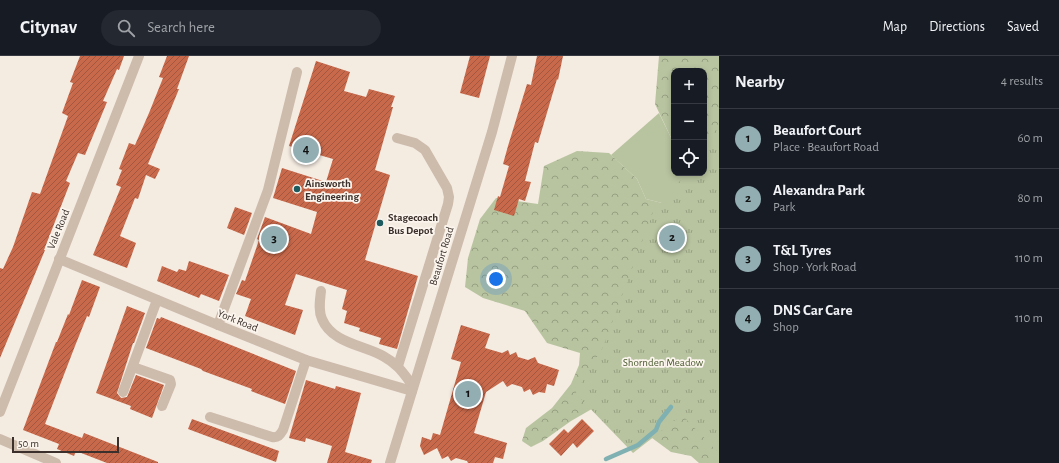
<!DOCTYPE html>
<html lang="en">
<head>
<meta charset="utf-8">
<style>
	body { margin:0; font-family:"Alegreya Sans",sans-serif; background:#242831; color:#f1f3f6 }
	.controls { position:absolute; right:12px; top:12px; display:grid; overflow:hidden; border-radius:8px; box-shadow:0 2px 6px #0003 }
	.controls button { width:36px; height:36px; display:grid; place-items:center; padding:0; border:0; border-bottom:1px solid #363941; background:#171b24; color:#f1f3f6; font:20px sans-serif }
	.scale { position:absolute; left:12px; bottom:10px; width:107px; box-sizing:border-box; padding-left:4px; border:2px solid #3b302b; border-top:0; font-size:11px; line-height:14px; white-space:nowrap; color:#3b302b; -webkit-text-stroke:3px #fbf5ee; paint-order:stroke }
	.you { position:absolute; left:496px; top:223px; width:14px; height:14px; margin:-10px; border:3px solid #fff; border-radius:50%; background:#1a73e8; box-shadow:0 0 0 6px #1a73e833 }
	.badge { display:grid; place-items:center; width:26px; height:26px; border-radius:50%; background:#92aeb2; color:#111; font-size:13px; font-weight:700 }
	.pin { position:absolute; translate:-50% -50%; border:2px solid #fff; box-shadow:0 1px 4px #0006 }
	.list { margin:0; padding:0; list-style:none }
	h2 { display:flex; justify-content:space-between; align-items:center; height:52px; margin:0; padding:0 16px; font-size:17px }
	h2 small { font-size:13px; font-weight:400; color:#9ea1a6 }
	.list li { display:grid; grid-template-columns:26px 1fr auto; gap:12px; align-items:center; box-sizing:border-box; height:60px; padding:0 16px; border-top:1px solid #363941 }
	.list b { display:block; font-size:15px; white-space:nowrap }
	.list p { margin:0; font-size:13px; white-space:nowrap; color:#9ea1a6 }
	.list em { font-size:13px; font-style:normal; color:#9ea1a6 }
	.icon { flex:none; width:22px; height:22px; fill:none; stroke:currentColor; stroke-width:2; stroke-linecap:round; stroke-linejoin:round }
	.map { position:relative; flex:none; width:719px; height:407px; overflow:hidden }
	header { display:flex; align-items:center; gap:24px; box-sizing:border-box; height:56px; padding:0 20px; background:#171b24; border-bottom:1px solid #363941 }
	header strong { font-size:19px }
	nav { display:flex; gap:22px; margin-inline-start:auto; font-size:14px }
	.search { width:280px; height:36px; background:#242831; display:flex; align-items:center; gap:10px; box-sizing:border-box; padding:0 14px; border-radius:22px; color:#9ea1a6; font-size:15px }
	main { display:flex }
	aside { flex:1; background:#171b24 }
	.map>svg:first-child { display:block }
	.grass { fill:#b8c4a0 }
	.forest { fill:url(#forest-crowns) }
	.park { fill:url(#park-tufts) }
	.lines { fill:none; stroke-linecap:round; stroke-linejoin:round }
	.stream { stroke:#7fb0b2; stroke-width:4.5 }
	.building { fill:url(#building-hatch) }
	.minor { stroke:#cdbbac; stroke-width:10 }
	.poi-dot { fill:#1f5a5e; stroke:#fbf5ee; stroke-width:1.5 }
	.labels { text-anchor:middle; stroke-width:3.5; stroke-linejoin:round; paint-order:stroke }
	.poi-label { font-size:11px; font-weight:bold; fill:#3b302b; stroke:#fbf5ee; text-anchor:start }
	.street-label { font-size:11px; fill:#3b302b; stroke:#fbf5ee }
	.park-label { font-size:11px; fill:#4a5a2e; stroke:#fbf5ee }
</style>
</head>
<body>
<header>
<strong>Citynav</strong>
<div class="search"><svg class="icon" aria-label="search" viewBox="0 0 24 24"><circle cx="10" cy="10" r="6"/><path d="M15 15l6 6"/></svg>Search here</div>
<nav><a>Map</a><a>Directions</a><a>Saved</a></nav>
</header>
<main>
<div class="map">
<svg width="719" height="407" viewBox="0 0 719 407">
	<defs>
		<pattern id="forest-crowns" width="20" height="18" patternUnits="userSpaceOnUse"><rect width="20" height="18" fill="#b8c4a0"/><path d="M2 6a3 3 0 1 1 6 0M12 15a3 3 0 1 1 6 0" fill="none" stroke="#97a083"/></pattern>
		<pattern id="park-tufts" width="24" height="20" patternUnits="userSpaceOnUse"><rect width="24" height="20" fill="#b8c4a0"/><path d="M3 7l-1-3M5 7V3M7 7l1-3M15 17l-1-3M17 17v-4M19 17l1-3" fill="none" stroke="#97a083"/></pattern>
		<pattern id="building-hatch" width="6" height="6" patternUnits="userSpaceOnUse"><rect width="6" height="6" fill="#c8694b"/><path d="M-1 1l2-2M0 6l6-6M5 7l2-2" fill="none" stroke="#a4573f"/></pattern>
	</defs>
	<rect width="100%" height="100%" fill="#f4ebe1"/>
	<!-- grass -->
	<polygon class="grass" points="659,57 674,88 674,117 688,117 678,151 646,143 637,123 611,99"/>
	<!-- forest -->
	<g class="forest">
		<polygon points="659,0 719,0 719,193 597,350 571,365 543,385 531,391 522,385 526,372 552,352 571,328 579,309 580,297 547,287 525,255 483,242 465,231 468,202 480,163 496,142 538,148 544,110 577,95 609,97 637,123 646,143 678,151 704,117 704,15 674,15 674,88 655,48"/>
		<polygon points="719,307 719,407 699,407 691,400 671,396 652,382 654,360"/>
	</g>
	<!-- park -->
	<polygon class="park" points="719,67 719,397 682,359 633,397 580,342 577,341 576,336 603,291 653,156 687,117 704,117 704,98"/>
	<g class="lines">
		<!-- stream -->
		<polyline class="stream" points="606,403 638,389 656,374 659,366 671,351"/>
	</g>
	<!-- building -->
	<g class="building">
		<polygon points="80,0 124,0 119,14 117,13 103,45 107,46 85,99 78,97 66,125 70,127 44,194 45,194 0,302 0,212 3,213 13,191 32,136 40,138 68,60 62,57 73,27 70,26"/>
		<polygon points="167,0 189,0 177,33 179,33 148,108 160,113 155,123 146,119 138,143 135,142 120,180 136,187 127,212 93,199 121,131 116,129 122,114 119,113 129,87 135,89 149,57 163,22 159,21"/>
		<polygon points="470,0 490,0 479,42 460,37"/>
		<polygon points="537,0 563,0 558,24 557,23 538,87 535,86 525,125 531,126 525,145 519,143 514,160 494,154 498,140 500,141 509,110 503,108 508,90 527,28 531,29"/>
		<polygon points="316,5 350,16 344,35 366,41 369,33 395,40 391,51 393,51 375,114 390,119 365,204 418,220 397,293 379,288 381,282 359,275 360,272 344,267 347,255 342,253 347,234 296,218 285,249 303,254 295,279 245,260 251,243 236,238 242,224 245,225 259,184 257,183 265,161 311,178 317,156 273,142 282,112 326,126 333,103 289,90"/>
		<polygon points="235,151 252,157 244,179 227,172"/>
		<polygon points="189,205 229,219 219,245 201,238 199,242 157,225 162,210 177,216 179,213 186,215"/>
		<polygon points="82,224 100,231 89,261 87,260 75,290 45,368 82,382 84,377 158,406 158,407 107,407 76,395 74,400 57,393 59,388 23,374 56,286 57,286 68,258 69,259"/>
		<polygon points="127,250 145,257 134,287 133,287 117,337 121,342 127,341 136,319 164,329 152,362 130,353 131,350 96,337"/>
		<polygon points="161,261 296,315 285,348 251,335 252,333 203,315 201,313 146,292 157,262 160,263"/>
		<polygon points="461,269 490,278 485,292 502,297 508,294 510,299 516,296 518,301 528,304 535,301 538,307 559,314 554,330 547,328 545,337 539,336 533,339 530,333 524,336 522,331 512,328 507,331 503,325 486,336 474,377 507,387 503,403 495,401 493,407 468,407 467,405 456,402 451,405 448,400 442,403 437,392 424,399 420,390 422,381 431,384 433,377 440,379 461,306 451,303"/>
		<polygon points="306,324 335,333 336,330 361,337 345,396 372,404 371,407 327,407 332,390 306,382 305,386 289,382"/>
		<polygon points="192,363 279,395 276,406 188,373"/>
		<polygon points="582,363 594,375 577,392 573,387 561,400 549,388 564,373 568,377"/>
	</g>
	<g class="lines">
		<!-- minor -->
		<g class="minor">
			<polyline points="397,82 415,87 425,94 447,132 449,141 448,148 398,310"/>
			<polyline points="59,203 218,269 306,304 412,335"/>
			<path d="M321,235C320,244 318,254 322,263C332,287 363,289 383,300C398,308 404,318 413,330"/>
			<polyline points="218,269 268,134 297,16"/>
			<polyline points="133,311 170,324 171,328 162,350"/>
			<polyline points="123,336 157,244"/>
			<polyline points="0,356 139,0"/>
			<path d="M210,361L272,381C278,382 280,379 283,374L306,304"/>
			<polyline points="0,383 56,407"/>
			<polyline points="390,407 492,76 512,0"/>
		</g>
	</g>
	<!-- markers -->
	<g class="poi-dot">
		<circle cx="297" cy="133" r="4"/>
		<circle cx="380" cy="167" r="4"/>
	</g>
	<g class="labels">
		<!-- poi labels -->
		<g class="poi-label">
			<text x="305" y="131">Ainsworth<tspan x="305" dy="13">Engineering</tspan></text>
			<text x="388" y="165">Stagecoach<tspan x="388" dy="13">Bus Depot</tspan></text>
		</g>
		<!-- street labels -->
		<g class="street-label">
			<text transform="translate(58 173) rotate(-68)" y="4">Vale Road</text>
			<text transform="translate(441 200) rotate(-73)" y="4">Beaufort Road</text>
			<text transform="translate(238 264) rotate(22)" y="4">York Road</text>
		</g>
		<!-- park labels -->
		<g class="park-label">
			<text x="663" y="310">Shornden Meadow</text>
		</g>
	</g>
</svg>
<div class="controls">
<button>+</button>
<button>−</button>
<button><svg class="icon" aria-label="locate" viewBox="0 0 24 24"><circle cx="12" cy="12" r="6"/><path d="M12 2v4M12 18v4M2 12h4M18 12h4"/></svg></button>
</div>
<div class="scale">50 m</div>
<div class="you"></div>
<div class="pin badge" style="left:468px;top:338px">1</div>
<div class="pin badge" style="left:672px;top:182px">2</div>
<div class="pin badge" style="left:274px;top:183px">3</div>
<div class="pin badge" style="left:306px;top:94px">4</div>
</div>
<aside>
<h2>Nearby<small>4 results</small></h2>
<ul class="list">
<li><span class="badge">1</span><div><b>Beaufort Court</b><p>Place · Beaufort Road</p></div><em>60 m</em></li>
<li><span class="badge">2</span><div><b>Alexandra Park</b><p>Park</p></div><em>80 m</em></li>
<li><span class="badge">3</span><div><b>T&amp;L Tyres</b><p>Shop · York Road</p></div><em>110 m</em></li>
<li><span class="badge">4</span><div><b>DNS Car Care</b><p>Shop</p></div><em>110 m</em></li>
</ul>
</aside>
</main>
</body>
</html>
